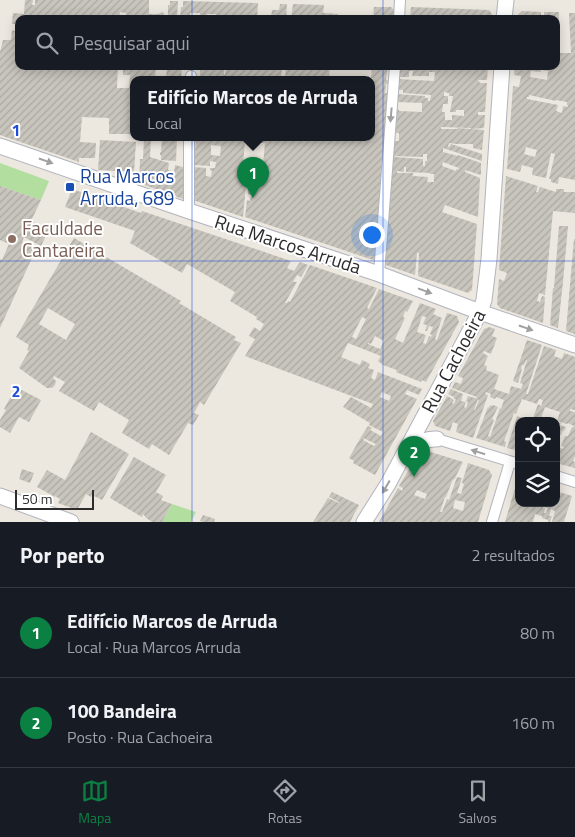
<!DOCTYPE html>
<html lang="pt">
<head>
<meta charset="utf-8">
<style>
	body { margin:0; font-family:"Titillium Web",sans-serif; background:#242831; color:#f1f3f6 }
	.controls { position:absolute; right:15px; bottom:15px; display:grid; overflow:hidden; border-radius:10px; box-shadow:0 2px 12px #0003 }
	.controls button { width:45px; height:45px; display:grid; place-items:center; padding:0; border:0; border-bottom:1px solid #363941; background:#171b24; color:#f1f3f6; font:25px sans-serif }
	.scale { position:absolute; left:15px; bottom:12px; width:79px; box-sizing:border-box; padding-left:5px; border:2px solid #2c2c2c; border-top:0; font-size:14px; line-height:18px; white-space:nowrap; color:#2c2c2c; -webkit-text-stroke:4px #fff; paint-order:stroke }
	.you { position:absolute; left:371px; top:234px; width:18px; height:18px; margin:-12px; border:4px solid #fff; border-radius:50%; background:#1a73e8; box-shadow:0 0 0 8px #1a73e833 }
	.badge { display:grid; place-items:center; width:32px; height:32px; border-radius:50%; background:#0b8043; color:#fff; font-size:16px; font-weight:700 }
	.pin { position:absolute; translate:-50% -41px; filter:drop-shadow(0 1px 2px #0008) }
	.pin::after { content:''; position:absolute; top:26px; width:18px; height:15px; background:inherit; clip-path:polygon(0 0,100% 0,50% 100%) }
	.popup { position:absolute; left:130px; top:76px; width:245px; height:65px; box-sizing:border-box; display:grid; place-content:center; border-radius:10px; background:#171b24; filter:drop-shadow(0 1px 4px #0005); font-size:16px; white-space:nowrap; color:#9ea1a6 }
	.popup b { font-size:19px; color:#f1f3f6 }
	.popup::after { content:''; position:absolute; left:50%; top:100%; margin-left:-10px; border:10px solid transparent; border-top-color:#171b24 }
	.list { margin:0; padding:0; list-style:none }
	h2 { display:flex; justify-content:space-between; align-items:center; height:65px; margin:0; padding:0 20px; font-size:21px }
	h2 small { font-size:16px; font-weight:400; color:#9ea1a6 }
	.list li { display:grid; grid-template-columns:32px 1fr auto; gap:15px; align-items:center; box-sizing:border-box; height:90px; padding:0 20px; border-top:1px solid #363941 }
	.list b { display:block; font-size:19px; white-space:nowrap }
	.list p { margin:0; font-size:16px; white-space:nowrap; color:#9ea1a6 }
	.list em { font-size:16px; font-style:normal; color:#9ea1a6 }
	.icon { flex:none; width:28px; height:28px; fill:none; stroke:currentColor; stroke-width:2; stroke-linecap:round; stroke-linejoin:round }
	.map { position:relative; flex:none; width:575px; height:522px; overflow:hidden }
	.search { position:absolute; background:#171b24; box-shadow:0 2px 12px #0003; left:15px; right:15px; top:15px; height:55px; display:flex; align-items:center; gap:12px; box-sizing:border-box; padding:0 18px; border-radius:10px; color:#9ea1a6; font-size:19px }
	.sheet { height:245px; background:#171b24 }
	nav { display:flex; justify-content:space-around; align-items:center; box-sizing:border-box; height:70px; border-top:1px solid #363941; background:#171b24; font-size:14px; color:#9ea1a6 }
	nav a { display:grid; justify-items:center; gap:2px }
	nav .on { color:#0b8043 }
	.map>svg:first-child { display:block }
	.park { fill:#b2df9f }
	.building { fill:url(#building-hatch); fill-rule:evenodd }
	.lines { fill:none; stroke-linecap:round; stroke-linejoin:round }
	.street-casing { stroke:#b2b4be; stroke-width:12 }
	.secondary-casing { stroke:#b2b4be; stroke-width:17 }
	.street { stroke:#fff; stroke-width:10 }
	.secondary { stroke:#fff; stroke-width:15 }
	.oneway { fill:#a0a0a0 }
	.grid { fill:none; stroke:#1d4ed8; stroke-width:1; stroke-opacity:0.55 }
	.transit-dot { fill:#1a4fb4; stroke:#fff; stroke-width:2 }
	.education-dot { fill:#8d6e63; stroke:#fff; stroke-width:2 }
	.labels { text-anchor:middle; stroke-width:4; stroke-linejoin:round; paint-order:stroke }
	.transit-label { font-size:19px; fill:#164399; stroke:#fff; text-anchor:start }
	.education-label { font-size:19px; fill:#785e54; stroke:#fff; text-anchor:start }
	.street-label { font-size:19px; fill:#2c2c2c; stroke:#fff }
	.grid-label { font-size:16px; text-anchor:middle; font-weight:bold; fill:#1d4ed8; stroke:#fff; stroke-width:4; stroke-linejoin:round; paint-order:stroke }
</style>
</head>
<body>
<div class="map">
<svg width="575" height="522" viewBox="0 0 575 522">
	<defs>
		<pattern id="building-hatch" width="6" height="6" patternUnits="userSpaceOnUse" patternTransform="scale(1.25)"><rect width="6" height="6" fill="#c8c5bd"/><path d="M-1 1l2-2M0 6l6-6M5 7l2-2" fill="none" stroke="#aca9a3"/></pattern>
	</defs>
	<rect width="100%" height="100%" fill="#ece7df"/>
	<!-- park -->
	<g class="park">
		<polygon points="0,163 49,181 41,200 0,186"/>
		<polygon points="172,504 196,512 191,522 162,522"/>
	</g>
	<!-- building -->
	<g class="building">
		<polygon points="25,0 33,0 32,5 35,5 35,0 149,0 149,14 159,14 162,12 164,13 164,19 126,19 126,13 120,12 119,19 19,19 19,66 118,66 117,88 129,88 130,75 123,75 123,66 156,66 155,79 134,79 134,134 109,134 109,118 82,117 80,142 96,143 95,158 79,158 79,162 0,135 0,52 3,40 11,40 12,30 15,31 16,24 12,24 13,13 24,14"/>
		<polygon points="170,1 178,1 177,19 168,19 168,5 170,5"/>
		<polygon points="183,1 258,3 257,19 216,19 216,14 207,14 207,19 200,19 200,13 190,13 190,19 180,19 181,7 183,7"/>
		<polygon points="280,4 287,4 286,19 271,19 272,10 279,10"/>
		<polygon points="293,4 324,5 323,13 338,14 337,19 291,19"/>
		<polygon points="374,7 391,7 395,11 394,19 373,19"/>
		<polygon points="411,7 489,10 492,14 492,19 428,19 428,15 427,15 426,19 410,19"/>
		<polygon points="522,11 541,12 541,19 518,19 518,15"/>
		<path d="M544,12H559L558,53H571L569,13H575V180L559,177L558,184L551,182V179H549L555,154L551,153L546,178L532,175L533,168L522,165L520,172L507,169L513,86L519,87L521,76L514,75L515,66H556V19H544ZM541,70L548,71L547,80L530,77L531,71L541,72ZM529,95L556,101V100L567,102V105L568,106V107L563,106L562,113L556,111L558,105L527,99V97H529ZM526,147L537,150L535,157L524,154Z"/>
		<polygon points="167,66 182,66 181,79 166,79"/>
		<polygon points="216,66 224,66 224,75 225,75 226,66 282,66 281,79 200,79 200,69 215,70"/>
		<polygon points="286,66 330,66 329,79 285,79"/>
		<path d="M372,66H388L386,80L390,81L389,84H386L385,93H389L376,261L245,217L247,200L250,201L251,195L248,194V187L246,186L243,217L193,200V167L206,168V176L211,177L212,171L210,170V168H215L216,162L210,161V166L194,165L196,137H212L211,141H215L216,137H372V92H373L374,88L372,87L373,78H371ZM245,141L265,143L263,165L243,164ZM211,145L221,146L220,156L211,155ZM250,172L262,173L261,179L249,177Z"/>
		<path d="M398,66H430L429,68H432V66H445L444,70H448V66H480V68H488L487,80H478L480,83H487L485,112H478V115H485L484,128L471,129V128L441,127V129H458L457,128L484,130L482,150L473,148V144H456L449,143L448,147H449L451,144L482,154V161L443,148V152L458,156V155L481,163V175L465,170V172L480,178L478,217L445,205L442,212L477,224L472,290L468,293L418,276L419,253H417L415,275L383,264L393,141H399V133H394L396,94L425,96V98H428V101H430L431,95L403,93V90H397V79L434,81L435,72H429V76H412L413,71H409V77H398ZM444,92L449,93V96H453L450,112H456V110H464V116L452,115V120H445V112H442L443,104H448V96H444ZM398,102L422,103V112L399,111V110L397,109ZM423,154H427V161H425V166H423V159L395,157V156L423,157ZM443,162L459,168L458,170L456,169V171L442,166ZM404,167H406V172L430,173V174H434V182H427L428,177L413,176V173H397V171L404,172Z"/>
		<polygon points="144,137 151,137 150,157 169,163 168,170 172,171 172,180 173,180 175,165 186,168 186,200 139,183 140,159 143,159"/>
		<polygon points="162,137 177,137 176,161 161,160 161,155 160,155 160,152 161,152"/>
		<polygon points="100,140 136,142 134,172 98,170"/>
		<polygon points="506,176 538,186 536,192 538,192 540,187 556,192 556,189 564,189 564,192 575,192 575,213 553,211 545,295 539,293 537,301 540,302 542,296 545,297 543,323 500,308 497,304 499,279 504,281 507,273 499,270"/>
		<polygon points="0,186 41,200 31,221 49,229 41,246 24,237 22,242 36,249 0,328 0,259 2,260 9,244 0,240"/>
		<path d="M72,189L141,213L142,211L291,261L287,268L294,271L300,262L308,265L301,277L297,275L293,282H297L285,303H287L288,301L290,302L310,265L377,288L367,308L369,309L379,289L413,301L407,312L405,311L403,317L405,318L395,339L403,343L420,303L436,309L433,314L442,318L435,339L437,340L447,313L457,316L459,322L426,382L422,380L421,382L396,372L397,370L383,365L378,361L381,356L348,343L341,357L360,365L362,360L370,364L368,368L374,370L371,378L375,380L378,372L422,389L419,395L407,390L405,394L417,399L375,475L353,463L354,461L349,458L361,437L364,439L363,440L374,446L376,444L361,437L368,426L372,428L370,430L381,436L383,432L369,425L370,423L343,407L351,397L371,408L373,404L245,356L255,339L249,336L254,327L260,331L264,324L256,319L257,317L230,301L235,292L187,264L182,273L130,243L135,231L65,207ZM422,316L426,317L423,324L427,325L425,331H427L429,326L433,327L430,334L432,335L431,337L429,336L426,344L423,343L426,335L417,332ZM362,317L366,319L356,339L352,337ZM375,336L384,341L380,349L368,344V343L371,344ZM382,392L391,396L389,401L380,397Z"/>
		<polygon points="559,226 568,226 563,282 558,328 550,325 553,288 554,288"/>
		<path d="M74,238L181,301L179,303L236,337L234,340L241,343L204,405L200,402L194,413L199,415L193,425L188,423L169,455L152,444L149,449L122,433L129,420L99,402L94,411L59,391L65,382L54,376L53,378L56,381L55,385L52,388H47L19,368L29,351L27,350L29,345L16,337ZM48,308L75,324L66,340L39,324Z"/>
		<polygon points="574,239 575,239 575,334 566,331"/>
		<polygon points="489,327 495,329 492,336 497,338 491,354 484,351 483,353 488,356 484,365 487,366 486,370 499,375 494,389 509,394 511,386 521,389 523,384 520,383 527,360 526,360 524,365 522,365 521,369 522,369 518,383 513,381 527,340 542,345 526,394 528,394 544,346 556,350 554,356 562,359 564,353 575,357 575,410 570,409 570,411 575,412 575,456 573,461 575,462 575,468 556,463 556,453 558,447 563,449 564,447 561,446 565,436 568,436 572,427 574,427 574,426 568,423 567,424 557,421 560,412 545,407 540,421 532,421 538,404 541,406 543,400 539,399 537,404 522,399 516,414 514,413 504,441 506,442 505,447 476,438 488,407 489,408 490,405 492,406 493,405 498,407 492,419 494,420 488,436 490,437 500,408 501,409 504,400 496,397 495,399 490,397 491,394 486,392 485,394 488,395 473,438 456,432 458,424 453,422 450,431 435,426 433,421 447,396 454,400 452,403 454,404 456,399 454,399 454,397 448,394 451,389 463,394 461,401 466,402 464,407 466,408 468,402 466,401 468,396 478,399 474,410 475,410 479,400 476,398 477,397 452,388 455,382 461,384 463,378 458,376 484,329"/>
		<polygon points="16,387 41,400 29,422 19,417 10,433 0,427 0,420 6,410 4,409"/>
		<polygon points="517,416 525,419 524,421 519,421 519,439 518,438 515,447 516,448 519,442 519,451 507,448"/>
		<polygon points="556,422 561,423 560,425 566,427 564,431 563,430 561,435 559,435 557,441"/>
		<polygon points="91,432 129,454 102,500 92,495 91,497 86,494 77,510 58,503 60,499 55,496 55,497 37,487 47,470 65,480"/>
		<path d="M421,449L463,462L454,480L453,479L446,497H445L440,512H442L447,499L449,500L457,477L462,478L457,493L461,494L464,484L462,483L468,463L489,470L492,475L478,522H379L398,488L402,491L403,488L399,486ZM417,490L427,494L425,499L414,495ZM455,500L465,502L463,511L453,508Z"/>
		<polygon points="134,457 166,475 156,492 163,496 161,500 172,504 162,522 152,522 145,517 145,516 143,514 142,517 110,498"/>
		<polygon points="22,469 34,473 30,483 19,479"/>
		<polygon points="518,478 519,503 544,503 543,508 545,508 544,513 546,513 548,508 545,508 546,503 556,503 556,491 572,496 564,522 552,522 555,511 551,509 549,516 552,516 550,522 548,522 548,520 542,518 542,516 535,514 533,522 505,522"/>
		<polygon points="332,492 359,505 350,522 313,522 328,498 339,503 339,502 329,497"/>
		<polygon points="203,515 215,519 214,522 204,522 200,521"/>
	</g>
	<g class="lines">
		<!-- street casing -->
		<g class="street-casing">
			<g id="street">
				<polyline points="399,19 400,0"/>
				<polyline points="191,79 191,76"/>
				<polyline points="189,211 189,137"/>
				<polyline points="379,274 395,66"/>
				<polyline points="437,439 519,464"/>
				<polyline points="556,476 575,482"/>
				<polyline points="492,522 510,462"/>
			</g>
		</g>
		<!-- secondary casing -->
		<g class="secondary-casing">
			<g id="secondary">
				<polyline points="504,19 506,0"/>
				<polyline points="0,146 189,211 379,274 480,312 575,345"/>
				<path d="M407,450C417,444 425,438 437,439"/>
				<polyline points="0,496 71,522"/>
				<polyline points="364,522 388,484 480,312 484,300 489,259 502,66"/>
			</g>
		</g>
		<!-- street -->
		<use href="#street" class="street"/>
		<!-- secondary -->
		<use href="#secondary" class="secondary"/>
	</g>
	<!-- one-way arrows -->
	<defs><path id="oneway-solid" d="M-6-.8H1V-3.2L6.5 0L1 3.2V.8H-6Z" transform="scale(1.25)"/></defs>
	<g class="oneway">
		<use href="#oneway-solid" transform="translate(391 115) rotate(95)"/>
		<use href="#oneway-solid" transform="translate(46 161) rotate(19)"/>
		<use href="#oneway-solid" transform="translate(425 291) rotate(20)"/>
		<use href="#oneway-solid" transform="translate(526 328) rotate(19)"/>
		<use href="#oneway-solid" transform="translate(478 452) rotate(-162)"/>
		<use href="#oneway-solid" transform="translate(386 487) rotate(120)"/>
	</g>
	<!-- grid -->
	<path class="grid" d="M192,0V19M383,0V19M192,66V522M383,66V522M0,261H575"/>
	<!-- markers -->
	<rect class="transit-dot" x="65" y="182" width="10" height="10" rx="2.5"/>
	<circle class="education-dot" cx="12" cy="239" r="5"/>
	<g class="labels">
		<!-- transit labels -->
		<g class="transit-label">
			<text x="80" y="183">Rua Marcos<tspan x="80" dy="22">Arruda, 689</tspan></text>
		</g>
		<!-- education labels -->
		<g class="education-label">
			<text x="22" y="235">Faculdade<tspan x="22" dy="22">Cantareira</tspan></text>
		</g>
		<!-- street labels -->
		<g class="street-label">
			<text transform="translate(288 244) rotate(18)" y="7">Rua Marcos Arruda</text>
			<text transform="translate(453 361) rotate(-62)" y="7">Rua Cachoeira</text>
		</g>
	</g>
	<g class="grid-label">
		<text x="16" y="136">1</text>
		<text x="16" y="397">2</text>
	</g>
</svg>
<div class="controls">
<button><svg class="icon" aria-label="locate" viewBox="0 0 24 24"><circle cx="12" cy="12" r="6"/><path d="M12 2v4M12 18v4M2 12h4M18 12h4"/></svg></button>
<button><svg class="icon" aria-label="layers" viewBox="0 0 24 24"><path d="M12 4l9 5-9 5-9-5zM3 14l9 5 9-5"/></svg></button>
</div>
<div class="scale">50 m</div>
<div class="you"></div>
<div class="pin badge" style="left:253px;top:198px">1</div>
<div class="popup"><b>Edifício Marcos de Arruda</b>Local</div>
<div class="pin badge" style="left:414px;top:477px">2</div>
<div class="search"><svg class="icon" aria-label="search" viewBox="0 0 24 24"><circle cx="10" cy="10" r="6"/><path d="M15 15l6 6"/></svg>Pesquisar aqui</div>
</div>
<section class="sheet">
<h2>Por perto<small>2 resultados</small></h2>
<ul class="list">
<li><span class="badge">1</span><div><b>Edifício Marcos de Arruda</b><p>Local · Rua Marcos Arruda</p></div><em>80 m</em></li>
<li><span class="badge">2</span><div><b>100 Bandeira</b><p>Posto · Rua Cachoeira</p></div><em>160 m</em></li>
</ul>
</section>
<nav>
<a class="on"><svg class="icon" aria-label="map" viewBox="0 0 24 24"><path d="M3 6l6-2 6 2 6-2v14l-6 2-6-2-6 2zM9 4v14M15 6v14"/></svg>Mapa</a>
<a><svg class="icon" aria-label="directions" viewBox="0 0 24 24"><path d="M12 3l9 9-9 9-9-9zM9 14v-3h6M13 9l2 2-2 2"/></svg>Rotas</a>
<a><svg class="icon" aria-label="saved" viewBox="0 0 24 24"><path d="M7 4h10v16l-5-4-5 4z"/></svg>Salvos</a>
</nav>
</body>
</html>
